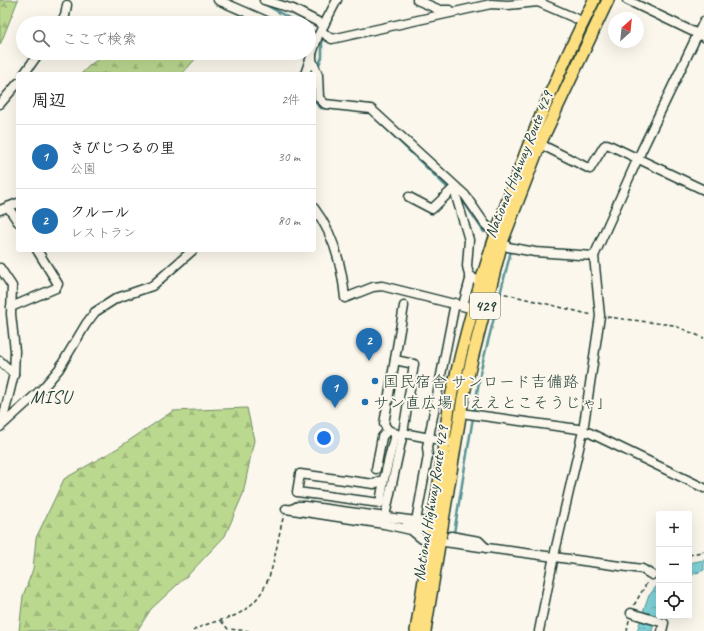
<!DOCTYPE html>
<html lang="ja">
<head>
<meta charset="utf-8">
<style>
	body { margin:0; font-family:Caveat,"Klee One",sans-serif; background:#f6f6f6; color:#222 }
	.controls { position:absolute; right:12px; bottom:12px; display:grid; overflow:hidden; border-radius:4px; box-shadow:0 4px 16px #0002 }
	.controls button { width:36px; height:36px; display:grid; place-items:center; padding:0; border:0; border-bottom:1px solid #e0e0e0; background:#fff; color:#222; font:20px sans-serif }
	.compass { position:absolute; left:608px; top:12px; width:36px; height:36px; border-radius:50%; background:#fff; box-shadow:0 4px 16px #0002; rotate:27deg }
	.you { position:absolute; left:324px; top:438px; width:14px; height:14px; margin:-10px; border:3px solid #fff; border-radius:50%; background:#1a73e8; box-shadow:0 0 0 6px #1a73e833 }
	.badge { display:grid; place-items:center; width:26px; height:26px; border-radius:50%; background:#1f6fb2; color:#fff; font-size:13px; font-weight:700 }
	.pin { position:absolute; translate:-50% -33px; filter:drop-shadow(0 1px 2px #0008) }
	.pin::after { content:''; position:absolute; top:21px; width:14px; height:12px; background:inherit; clip-path:polygon(0 0,100% 0,50% 100%) }
	.list { margin:0; padding:0; list-style:none }
	h2 { display:flex; justify-content:space-between; align-items:center; height:52px; margin:0; padding:0 16px; font-size:17px }
	h2 small { font-size:13px; font-weight:400; color:#767676 }
	.list li { display:grid; grid-template-columns:26px 1fr auto; gap:12px; align-items:center; box-sizing:border-box; height:64px; padding:0 16px; border-top:1px solid #e0e0e0 }
	.list b { display:block; font-size:15px; white-space:nowrap }
	.list p { margin:0; font-size:13px; white-space:nowrap; color:#767676 }
	.list em { font-size:13px; font-style:normal; color:#767676 }
	.icon { flex:none; width:22px; height:22px; fill:none; stroke:currentColor; stroke-width:2; stroke-linecap:round; stroke-linejoin:round }
	.map { position:relative; flex:none; width:704px; height:631px; overflow:hidden }
	.search { position:absolute; background:#fff; box-shadow:0 4px 16px #0002; left:16px; top:16px; width:300px; height:44px; display:flex; align-items:center; gap:10px; box-sizing:border-box; padding:0 14px; border-radius:22px; color:#767676; font-size:15px }
	.panel { position:absolute; background:#fff; box-shadow:0 4px 16px #0002; left:16px; top:72px; width:300px; height:180px; border-radius:4px }
	.map>svg:first-child { display:block }
	.forest { fill:url(#forest-firs); stroke:#6d8a62 }
	.water { fill:url(#water-ripples); stroke:#589595 }
	.lines { fill:none; stroke-linecap:round; stroke-linejoin:round }
	.stream { stroke:#589595; stroke-width:2.5 }
	.minor-casing { stroke:#1f3d34; stroke-width:11 }
	.highway-casing { stroke:#1f3d34; stroke-width:14 }
	.path { stroke:#1f3d34; stroke-width:1.5; stroke-dasharray:4 3; stroke-linecap:butt }
	.minor { stroke:#fbf7ec; stroke-width:8 }
	.highway { stroke:#fddf80; stroke-width:11 }
	.poi-dot { fill:#1f6fb2; stroke:#fbf7ec; stroke-width:1.5 }
	.labels { text-anchor:middle; stroke-width:4; stroke-linejoin:round; paint-order:stroke }
	.shield { fill:#fbf7ec; stroke:#61756b; stroke-width:1 }
	.shield-label { font-size:15px; font-weight:bold; fill:#1f3d34 }
	.street-label { font-size:16px; fill:#1f3d34; stroke:#fbf7ec }
	.poi-label { font-size:16px; fill:#1f3d34; stroke:#fbf7ec; text-anchor:start }
	.quarter-label { font-size:18px; letter-spacing:1px; fill:#1f3d34; stroke:#fbf7ec }
</style>
</head>
<body>
<div class="map">
<svg width="704" height="631" viewBox="0 0 704 631">
	<defs>
		<pattern id="forest-firs" width="22" height="20" patternUnits="userSpaceOnUse"><rect width="22" height="20" fill="#bbd88f"/><path d="M5 1l3.5 6h-7zM16 11l3.5 6h-7z" fill="#a0ba7c"/></pattern>
		<pattern id="water-ripples" width="26" height="14" patternUnits="userSpaceOnUse"><rect width="26" height="14" fill="#7ed0d6"/><path d="M2 4q2-2 4 0t4 0M15 11q2-2 4 0t4 0" fill="none" stroke="#67aaae"/></pattern>
	</defs>
	<rect width="100%" height="100%" fill="#fbf7ec"/>
	<filter id="ink" filterUnits="userSpaceOnUse"><feTurbulence type="fractalNoise" baseFrequency=".025" numOctaves="2"/><feDisplacementMap in="SourceGraphic" scale="8" xChannelSelector="R" yChannelSelector="G"/><feConvolveMatrix kernelMatrix="1 2 1 2 8 2 1 2 1" color-interpolation-filters="sRGB"/></filter>
	<g filter="url(#ink)">
		<!-- forest -->
		<g class="forest">
			<polygon points="0,0 18,0 0,45"/>
			<polygon points="107,53 195,53 197,57 182,74 81,74 90,65"/>
			<polygon points="247,408 254,440 243,494 225,536 190,573 151,609 137,631 19,631 23,596 33,569 36,538 64,479 118,448 173,411"/>
		</g>
		<!-- water -->
		<g class="water">
			<polygon points="704,560 704,570 689,576 689,563"/>
			<polygon points="659,583 659,607 652,631 637,631 648,597"/>
		</g>
		<g class="lines">
			<!-- stream -->
			<g class="stream">
				<polyline points="266,5 298,23"/>
				<polyline points="309,29 322,37 322,57 318,67"/>
				<polyline points="314,101 321,108 338,109"/>
				<polyline points="372,115 449,189"/>
				<polyline points="462,199 484,232"/>
				<polyline points="455,533 454,533 481,369 511,251"/>
				<polyline points="480,538 491,546"/>
				<polyline points="643,566 649,567 659,577"/>
			</g>
			<!-- minor casing -->
			<g class="minor-casing">
				<g id="minor">
					<polyline points="218,0 271,23"/>
					<polyline points="264,0 293,9 324,25"/>
					<polyline points="417,0 440,10 450,10"/>
					<polyline points="627,0 704,37"/>
					<polyline points="60,23 65,16 67,5"/>
					<polyline points="321,30 327,36 332,39 491,4 508,5 538,2 584,22"/>
					<polyline points="312,50 312,60 318,75 319,98 325,104 371,109 465,195 485,224 508,247 535,252 594,256"/>
					<polyline points="24,74 39,53"/>
					<polyline points="305,74 318,36 337,0"/>
					<polyline points="0,104 18,83"/>
					<polyline points="540,144 590,169 604,146 607,144 704,190"/>
					<polyline points="457,189 456,196 469,240 467,266 469,275 484,286"/>
					<polyline points="409,197 432,209 455,187"/>
					<polyline points="8,207 18,222"/>
					<path d="M314,208C334,234 342,266 345,298L373,287L382,286L478,310"/>
					<polyline points="0,210 18,203"/>
					<polyline points="0,268 12,286 11,314 15,351 14,374"/>
					<polyline points="463,305 471,276"/>
					<polyline points="11,307 56,288 58,284 37,250"/>
					<polyline points="0,361 14,374 2,423"/>
					<polyline points="461,413 578,429 590,433 704,488"/>
					<polyline points="0,427 43,388 59,369 86,324 95,312 117,298 152,286 193,250"/>
					<polyline points="403,433 456,443"/>
					<polyline points="399,435 388,430 384,424 404,306"/>
					<polyline points="376,469 382,437 388,430"/>
					<polyline points="384,479 380,503 297,492 300,474 374,484 384,479 395,434"/>
					<polyline points="286,509 384,524 411,530 422,539 642,569 652,575"/>
					<polyline points="292,509 298,506 305,506 416,521 428,456 427,447 455,303"/>
					<polyline points="384,521 403,433 414,364 395,360"/>
					<polyline points="416,521 433,522"/>
					<polyline points="407,524 423,529"/>
					<polyline points="451,536 479,541 486,548"/>
					<polyline points="631,613 664,623 662,631"/>
					<polyline points="539,631 554,556 583,431 600,316 594,256 638,158 704,21"/>
				</g>
			</g>
			<!-- highway casing -->
			<g class="highway-casing">
				<g id="highway">
					<path d="M416,631C424,580 432,528 440,477C444,448 446,417 453,388C483,253 532,124 594,0"/>
					<polyline points="425,631 463,398 472,359 502,242 540,144 608,0"/>
				</g>
			</g>
			<!-- path -->
			<g class="path">
				<polyline points="498,292 592,315"/>
				<polyline points="607,317 673,325 704,338"/>
				<polyline points="689,555 704,551"/>
				<polyline points="634,605 648,581"/>
				<polyline points="221,621 228,629 250,631"/>
				<path d="M193,631C206,622 224,621 238,614C276,593 273,552 284,515"/>
				<polyline points="627,631 629,620"/>
			</g>
			<!-- minor -->
			<use href="#minor" class="minor"/>
			<!-- highway -->
			<use href="#highway" class="highway"/>
		</g>
	</g>
	<!-- markers -->
	<g class="poi-dot">
		<circle cx="375" cy="381" r="4"/>
		<circle cx="365" cy="402" r="4"/>
	</g>
	<g class="labels">
		<!-- shield labels -->
		<rect class="shield" x="470" y="293" width="30" height="26" rx="3"/>
		<g class="shield-label">
			<text x="485" y="311">429</text>
		</g>
		<!-- street labels -->
		<g class="street-label">
			<text transform="translate(518 164) rotate(-68)" y="6">National Highway Route 429</text>
			<text transform="translate(430 503) rotate(-81)" y="6">National Highway Route 429</text>
		</g>
		<!-- poi labels -->
		<g class="poi-label">
			<text x="383" y="387">国民宿舎 サンロード吉備路</text>
			<text x="373" y="408">サン直広場「ええとこそうじゃ」</text>
		</g>
		<!-- quarter labels -->
		<g class="quarter-label">
			<text x="51" y="403">MISU</text>
		</g>
	</g>
</svg>
<div class="controls">
<button>+</button>
<button>−</button>
<button><svg class="icon" aria-label="locate" viewBox="0 0 24 24"><circle cx="12" cy="12" r="6"/><path d="M12 2v4M12 18v4M2 12h4M18 12h4"/></svg></button>
</div>
<svg class="compass" viewBox="-18 -18 36 36"><path d="M0-13l5 13h-10z" fill="#e53935"/><path d="M0 13l5-13h-10z" fill="#767676"/></svg>
<div class="you"></div>
<div class="pin badge" style="left:335px;top:408px">1</div>
<div class="pin badge" style="left:369px;top:361px">2</div>
<div class="search"><svg class="icon" aria-label="search" viewBox="0 0 24 24"><circle cx="10" cy="10" r="6"/><path d="M15 15l6 6"/></svg>ここで検索</div>
<section class="panel">
<h2>周辺<small>2件</small></h2>
<ul class="list">
<li><span class="badge">1</span><div><b>きびじつるの里</b><p>公園</p></div><em>30 m</em></li>
<li><span class="badge">2</span><div><b>クルール</b><p>レストラン</p></div><em>80 m</em></li>
</ul>
</section>
</div>
</body>
</html>
